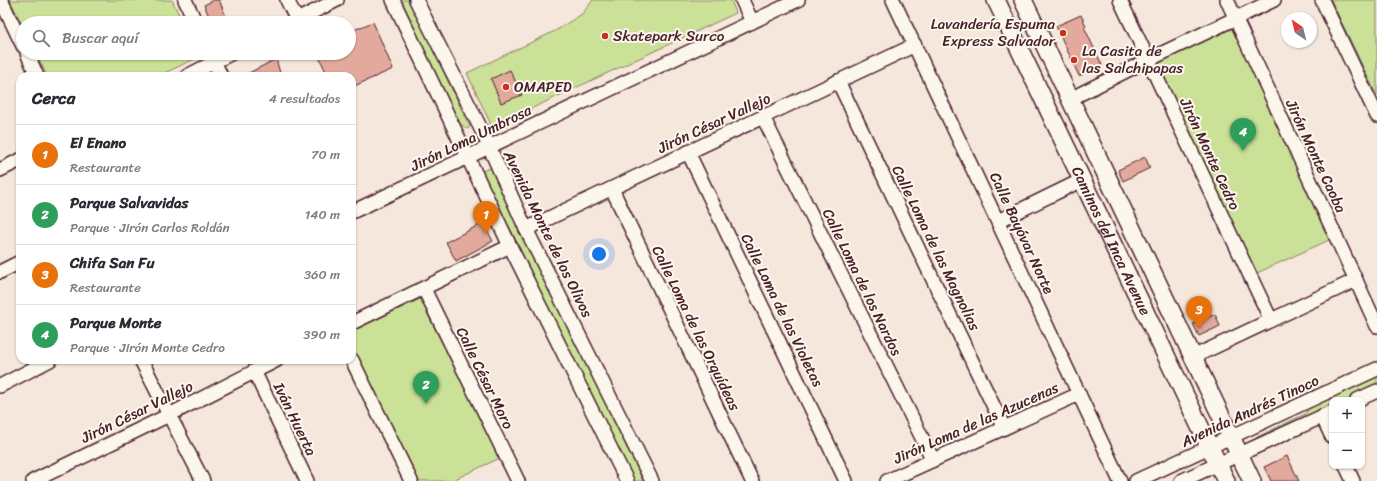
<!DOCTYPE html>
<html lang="es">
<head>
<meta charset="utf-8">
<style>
	body { margin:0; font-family:Sriracha,sans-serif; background:#f7f7f7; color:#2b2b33 }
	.controls { position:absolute; right:12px; bottom:12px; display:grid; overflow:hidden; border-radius:8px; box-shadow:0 1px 3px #0004 }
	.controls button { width:36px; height:36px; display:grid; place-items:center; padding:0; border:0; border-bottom:1px solid #e1e1e2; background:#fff; color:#2b2b33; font:20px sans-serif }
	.compass { position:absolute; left:1281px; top:12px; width:36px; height:36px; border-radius:50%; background:#fff; box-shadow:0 1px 3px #0004; rotate:325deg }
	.you { position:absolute; left:599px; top:254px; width:14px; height:14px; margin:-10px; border:3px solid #fff; border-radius:50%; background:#1a73e8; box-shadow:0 0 0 6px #1a73e833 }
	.badge { display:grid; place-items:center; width:26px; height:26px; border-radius:50%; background:#c8321e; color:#fff; font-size:13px; font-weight:700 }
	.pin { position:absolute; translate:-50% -33px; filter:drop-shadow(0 1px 2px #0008) }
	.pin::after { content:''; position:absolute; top:21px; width:14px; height:12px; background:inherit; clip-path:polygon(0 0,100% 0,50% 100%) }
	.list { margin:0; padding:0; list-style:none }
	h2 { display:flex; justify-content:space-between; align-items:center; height:52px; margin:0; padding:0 16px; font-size:17px }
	h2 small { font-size:13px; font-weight:400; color:#7c7c81 }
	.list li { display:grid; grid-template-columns:26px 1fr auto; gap:12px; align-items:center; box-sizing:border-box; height:60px; padding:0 16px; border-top:1px solid #e1e1e2 }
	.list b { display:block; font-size:15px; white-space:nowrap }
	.list p { margin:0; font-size:13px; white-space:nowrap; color:#7c7c81 }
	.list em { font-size:13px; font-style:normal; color:#7c7c81 }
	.icon { flex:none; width:22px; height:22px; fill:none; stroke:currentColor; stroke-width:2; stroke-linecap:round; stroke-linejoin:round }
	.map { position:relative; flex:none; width:1377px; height:481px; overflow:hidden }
	.search { position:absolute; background:#fff; box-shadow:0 1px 3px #0004; left:16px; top:16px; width:340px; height:44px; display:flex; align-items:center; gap:10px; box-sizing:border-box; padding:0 14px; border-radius:22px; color:#7c7c81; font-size:15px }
	.panel { position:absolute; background:#fff; box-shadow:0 1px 3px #0004; left:16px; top:72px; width:340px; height:292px; border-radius:12px }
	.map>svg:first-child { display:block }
	.green { fill:#cae197; stroke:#8a8061 }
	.building { fill:#e2a99c; stroke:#4a1f2b }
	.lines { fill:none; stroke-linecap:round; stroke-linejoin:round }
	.minor-casing { stroke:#4a1f2b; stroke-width:16 }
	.major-casing { stroke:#4a1f2b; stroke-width:20 }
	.minor { stroke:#fbf7ec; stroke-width:13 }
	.major { stroke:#fbf7ec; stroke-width:17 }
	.poi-dot { fill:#c8321e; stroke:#fbf7ec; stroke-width:1.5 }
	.labels { text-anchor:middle; stroke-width:4; stroke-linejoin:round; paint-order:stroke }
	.poi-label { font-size:15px; fill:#4a1f2b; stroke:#fbf7ec; text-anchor:start }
	.street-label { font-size:15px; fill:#4a1f2b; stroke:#fbf7ec }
</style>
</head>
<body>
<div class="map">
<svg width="1377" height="481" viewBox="0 0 1377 481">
	<rect width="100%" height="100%" fill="#f6e7dc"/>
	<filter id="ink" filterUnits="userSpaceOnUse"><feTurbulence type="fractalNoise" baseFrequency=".025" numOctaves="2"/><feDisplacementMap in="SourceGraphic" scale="8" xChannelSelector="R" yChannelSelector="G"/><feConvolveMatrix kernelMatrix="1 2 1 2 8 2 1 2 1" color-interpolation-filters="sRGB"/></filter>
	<g filter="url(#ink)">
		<!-- green -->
		<g class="green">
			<polygon points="10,0 172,0 183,23 23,23 23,27"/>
			<polygon points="401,0 409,0 470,127 467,129 458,122"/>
			<polygon points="593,0 731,0 736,13 492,127 467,73 555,31 582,14"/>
			<polygon points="1331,0 1377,0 1377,96"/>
			<polygon points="1232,27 1329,240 1257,273 1156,63"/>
			<polygon points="36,53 197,53 199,57 158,76 47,76"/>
			<polygon points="491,168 643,481 633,481 482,171"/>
			<polygon points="420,299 500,458 451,481 417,481 352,350 352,331"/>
			<polygon points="1377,370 1377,389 1352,400 1332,400 1332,409 1257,443 1255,438 1305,414 1314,400"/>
		</g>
		<!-- building -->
		<g class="building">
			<polygon points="214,0 219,0 229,23 212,23 204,5"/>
			<polygon points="1081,15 1086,26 1084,27 1102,65 1079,76 1056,26"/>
			<polygon points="373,22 393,69 352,87 352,76 328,76 317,53 349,53 349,32"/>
			<polygon points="276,59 280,73 273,76 243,76"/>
			<polygon points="510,70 522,95 501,103 491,79"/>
			<polygon points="1145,157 1150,168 1123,181 1118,170"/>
			<polygon points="483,223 493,241 456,261 446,242"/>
			<polygon points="1215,314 1220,326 1199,336 1193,324"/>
			<polygon points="1287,456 1299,481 1271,481 1264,467"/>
		</g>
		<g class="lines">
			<!-- minor casing -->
			<g class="minor-casing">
				<g id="minor">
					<polyline points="1,0 23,46"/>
					<polyline points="185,0 196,23"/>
					<polyline points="287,0 297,20"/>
					<polyline points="393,0 510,246 627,481"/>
					<polyline points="416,0 483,133 526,229 652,481"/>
					<polyline points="742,0 752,22"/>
					<polyline points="893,0 1120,481"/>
					<polyline points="1120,0 1271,320"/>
					<polyline points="1227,0 1377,326"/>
					<polyline points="1322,0 1377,116"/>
					<polyline points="291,23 337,0"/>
					<polyline points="27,53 37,76"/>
					<polyline points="210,53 221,76"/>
					<polyline points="187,76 232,53"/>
					<polyline points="838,81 1004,428"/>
					<polyline points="1070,99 1148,60 1274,0"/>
					<polyline points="763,117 933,460"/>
					<polyline points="688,152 846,481"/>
					<polyline points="0,170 20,160"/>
					<polyline points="612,189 752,481"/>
					<polyline points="352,212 798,0"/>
					<polyline points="998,221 1082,180"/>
					<polyline points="526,229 915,45"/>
					<polyline points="0,272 20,262"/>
					<polyline points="424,289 518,481"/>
					<polyline points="352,323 510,246"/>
					<polyline points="1193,357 1356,280"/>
					<polyline points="141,360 203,481"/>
					<polyline points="352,360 411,481"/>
					<polyline points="254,371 307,481"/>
					<polyline points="0,386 50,360"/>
					<polyline points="1357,400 1377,391"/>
					<polyline points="1322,416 1332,437"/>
					<polyline points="1346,466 1353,481"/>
					<polyline points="33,481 169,415 277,360"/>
					<polyline points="887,481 1079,394"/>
					<polyline points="1136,481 1377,369"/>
					<polyline points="1181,481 1332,412"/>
				</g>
			</g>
			<!-- major casing -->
			<g class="major-casing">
				<g id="major">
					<path id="s1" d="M996,0L1226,481"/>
					<polyline points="1023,0 1252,481"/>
				</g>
			</g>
			<!-- minor -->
			<use href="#minor" class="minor"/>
			<!-- major -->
			<use href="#major" class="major"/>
		</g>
	</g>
	<!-- markers -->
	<g class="poi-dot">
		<circle cx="1063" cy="33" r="4"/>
		<circle cx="605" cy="36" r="4"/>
		<circle cx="1074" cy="60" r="4"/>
		<circle cx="506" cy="87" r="4"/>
	</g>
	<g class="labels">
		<!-- poi labels -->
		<g class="poi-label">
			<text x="1055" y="29" text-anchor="end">Lavandería Espuma<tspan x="1055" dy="17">Express Salvador</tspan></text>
			<text x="613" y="41">Skatepark Surco</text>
			<text x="1082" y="56">La Casita de<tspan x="1082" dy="17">las Salchipapas</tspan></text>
			<text x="514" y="92">OMAPED</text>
		</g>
		<!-- street labels -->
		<g class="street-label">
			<text transform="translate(714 123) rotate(-25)" y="5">Jirón César Vallejo</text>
			<text transform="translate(471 138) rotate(-26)" y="5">Jirón Loma Umbrosa</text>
			<text transform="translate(1210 154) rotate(65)" y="5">Jirón Monte Cedro</text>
			<text transform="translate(1316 156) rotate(65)" y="5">Jirón Monte Caoba</text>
			<text transform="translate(1022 233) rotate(65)" y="5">Calle Bayóvar Norte</text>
			<text transform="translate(548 234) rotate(64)" y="5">Avenida Monte de los Olivos</text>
			<text dy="5" stroke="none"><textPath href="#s1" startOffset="267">Caminos del Inca Avenue</textPath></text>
			<text transform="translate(936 248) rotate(64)" y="5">Calle Loma de las Magnolias</text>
			<text transform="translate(862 282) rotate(64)" y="5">Calle Loma de los Nardos</text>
			<text transform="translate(782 310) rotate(64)" y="5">Calle Loma de las Violetas</text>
			<text transform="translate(696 328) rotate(64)" y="5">Calle Loma de las Orquídeas</text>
			<text transform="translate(485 378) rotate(64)" y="5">Calle César Moro</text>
			<text transform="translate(1250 411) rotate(-25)" y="5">Avenida Andrés Tinoco</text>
			<text transform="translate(137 412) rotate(-26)" y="5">Jirón César Vallejo</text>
			<text transform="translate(295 419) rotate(64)" y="5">Iván Huerta</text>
			<text transform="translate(976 423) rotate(-24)" y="5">Jirón Loma de las Azucenas</text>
		</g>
	</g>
</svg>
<div class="controls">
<button>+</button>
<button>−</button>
</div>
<svg class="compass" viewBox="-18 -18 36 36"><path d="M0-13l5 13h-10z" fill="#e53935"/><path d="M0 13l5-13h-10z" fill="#7c7c81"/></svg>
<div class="you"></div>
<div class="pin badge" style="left:486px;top:234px;background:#e8710a">1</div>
<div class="pin badge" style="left:426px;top:404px;background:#2e9e5b">2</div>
<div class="pin badge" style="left:1199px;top:329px;background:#e8710a">3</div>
<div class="pin badge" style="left:1243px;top:151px;background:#2e9e5b">4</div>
<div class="search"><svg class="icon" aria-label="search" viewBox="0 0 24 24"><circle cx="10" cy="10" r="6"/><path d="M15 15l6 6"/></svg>Buscar aquí</div>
<section class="panel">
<h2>Cerca<small>4 resultados</small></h2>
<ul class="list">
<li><span class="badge" style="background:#e8710a">1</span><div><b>El Enano</b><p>Restaurante</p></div><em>70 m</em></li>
<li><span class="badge" style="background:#2e9e5b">2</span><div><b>Parque Salvavidas</b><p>Parque · Jirón Carlos Roldán</p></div><em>140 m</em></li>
<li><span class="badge" style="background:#e8710a">3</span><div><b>Chifa San Fu</b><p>Restaurante</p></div><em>360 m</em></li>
<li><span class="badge" style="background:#2e9e5b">4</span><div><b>Parque Monte</b><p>Parque · Jirón Monte Cedro</p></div><em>390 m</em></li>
</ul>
</section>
</div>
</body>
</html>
